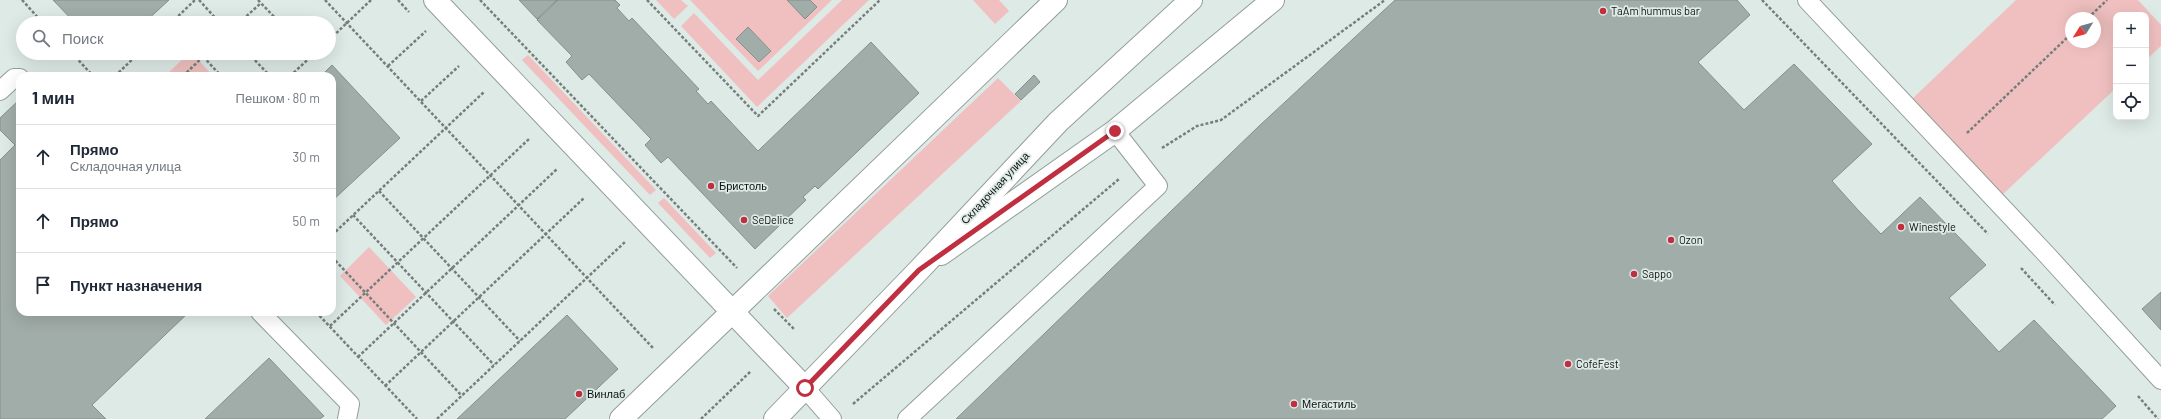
<!DOCTYPE html>
<html lang="ru">
<head>
<meta charset="utf-8">
<style>
	body { margin:0; font-family:Barlow,sans-serif; background:#f2f2f3; color:#1f2937 }
	.controls { position:absolute; right:12px; top:12px; display:grid; overflow:hidden; border-radius:8px; box-shadow:0 4px 16px #0002 }
	.controls button { width:36px; height:36px; display:grid; place-items:center; padding:0; border:0; border-bottom:1px solid #e0e1e3; background:#fff; color:#1f2937; font:20px sans-serif }
	.compass { position:absolute; left:2065px; top:12px; width:36px; height:36px; border-radius:50%; background:#fff; box-shadow:0 4px 16px #0002; rotate:233deg }
	.stop { position:absolute; width:12px; height:12px; margin:-9px; border:3px solid #c02f40; border-radius:50%; background:#fff }
	.stop.end { background:#c02f40; border-color:#fff; box-shadow:0 1px 4px #0008 }
	.list { margin:0; padding:0; list-style:none }
	h2 { display:flex; justify-content:space-between; align-items:center; height:52px; margin:0; padding:0 16px; font-size:17px }
	h2 small { font-size:13px; font-weight:400; color:#747a83 }
	.list li { display:grid; grid-template-columns:26px 1fr auto; gap:12px; align-items:center; box-sizing:border-box; height:64px; padding:0 16px; border-top:1px solid #e0e1e3 }
	.list b { display:block; font-size:15px; white-space:nowrap }
	.list p { margin:0; font-size:13px; white-space:nowrap; color:#747a83 }
	.list em { font-size:13px; font-style:normal; color:#747a83 }
	.icon { flex:none; width:22px; height:22px; fill:none; stroke:currentColor; stroke-width:2; stroke-linecap:round; stroke-linejoin:round }
	.map { position:relative; flex:none; width:2161px; height:419px; overflow:hidden }
	.search { position:absolute; background:#fff; box-shadow:0 4px 16px #0002; left:16px; top:16px; width:320px; height:44px; display:flex; align-items:center; gap:10px; box-sizing:border-box; padding:0 14px; border-radius:22px; color:#747a83; font-size:15px }
	.panel { position:absolute; background:#fff; box-shadow:0 4px 16px #0002; left:16px; top:72px; width:320px; height:244px; border-radius:12px }
	.map>svg:first-child { display:block }
	.green { fill:#efc0bf; fill-rule:evenodd }
	.building { fill:#a1ada9; stroke:#85908c }
	.lines { fill:none; stroke-linecap:round; stroke-linejoin:round }
	.lane-casing { stroke:#939e9a; stroke-width:20 }
	.street-casing { stroke:#939e9a; stroke-width:24 }
	.secondary-casing { stroke:#939e9a; stroke-width:24 }
	.path { stroke:#767e7c; stroke-width:2.5; stroke-dasharray:3 2; stroke-linecap:butt }
	.lane { stroke:#fff; stroke-width:18 }
	.street { stroke:#fff; stroke-width:22 }
	.secondary { stroke:#fff; stroke-width:22 }
	.route { stroke:#c02f40; stroke-width:5 }
	.poi-dot { fill:#c02f40; stroke:#deeae6; stroke-width:1.5 }
	.labels { text-anchor:middle; stroke-width:3.5; stroke-linejoin:round; paint-order:stroke }
	.poi-label { font-size:11px; fill:#0c100f; stroke:#deeae6; text-anchor:start }
	.street-label { font-size:11px; fill:#0c100f; stroke:#deeae6 }
</style>
</head>
<body>
<div class="map">
<svg width="2161" height="419" viewBox="0 0 2161 419">
	<rect width="100%" height="100%" fill="#deeae6"/>
	<!-- green -->
	<g class="green">
		<polygon points="656,0 681,0 688,6 674,19"/>
		<polygon points="690,0 832,0 758,71"/>
		<polygon points="842,0 869,0 757,107 681,26 694,13 758,80"/>
		<polygon points="973,0 999,0 1009,11 995,24"/>
		<path d="M2016,0H2138L2161,25V46L2146,60V15H2116V88L2001,196L1912,99ZM2071,18H2095V42H2071Z"/>
		<polygon points="189,53 192,53 213,76 165,76"/>
		<polygon points="528,55 656,190 650,195 522,60"/>
		<polygon points="998,78 1021,101 787,318 768,296"/>
		<polygon points="664,198 716,253 710,258 658,203"/>
		<polygon points="369,247 416,297 386,325 340,276"/>
	</g>
	<!-- building -->
	<g class="building">
		<polygon points="53,0 169,0 144,23 75,23"/>
		<polygon points="519,0 557,0 537,19"/>
		<polygon points="558,0 615,0 620,5 617,8 629,21 632,18 699,89 696,91 708,104 711,101 758,151 871,42 919,93 818,189 815,186 803,197 806,200 755,249 668,157 661,163 645,145 651,139 589,74 582,80 566,62 572,56 537,20"/>
		<polygon points="787,0 810,0 817,7 805,19"/>
		<polygon points="1395,0 1737,0 1750,15 1698,62 1744,110 1794,64 1872,144 1832,181 1858,210 1881,234 1920,197 1986,265 1949,298 1999,352 2034,320 2116,406 2102,419 956,419 1258,127"/>
		<polygon points="748,27 771,51 759,62 736,39"/>
		<polygon points="332,65 400,138 332,201 332,76 321,76"/>
		<polygon points="1034,75 1040,82 1021,100 1015,94"/>
		<polygon points="20,99 20,312 189,312 92,405 106,419 0,419 0,160 15,145 0,130 0,118"/>
		<polygon points="2161,292 2161,330 2142,309"/>
		<polygon points="567,315 618,369 565,419 457,419"/>
		<polygon points="269,358 324,416 320,419 205,419"/>
	</g>
	<g class="lines">
		<!-- lane casing -->
		<g class="lane-casing">
			<g id="lane">
				<polyline points="1807,0 2047,255 2161,380"/>
				<polyline points="0,91 14,78 20,78"/>
				<polyline points="260,312 350,404 347,419"/>
				<polyline points="805,388 832,419"/>
				<polyline points="907,419 1158,186 1115,131"/>
			</g>
		</g>
		<!-- street casing -->
		<g class="street-casing">
			<g id="street">
				<polyline points="435,0 805,388"/>
				<polyline points="941,254 1115,131 1273,0"/>
				<polyline points="621,419 1056,0"/>
			</g>
		</g>
		<!-- secondary casing -->
		<g class="secondary-casing">
			<polyline id="secondary" points="775,419 919,270 1058,122 1191,0"/>
		</g>
		<!-- path -->
		<g class="path">
			<polyline points="22,0 43,23"/>
			<polyline points="199,0 220,23"/>
			<polyline points="258,0 280,23"/>
			<polyline points="325,0 653,348"/>
			<polyline points="398,0 409,12"/>
			<polyline points="480,0 737,268"/>
			<polyline points="647,0 758,116 880,0"/>
			<polyline points="1762,0 1988,234"/>
			<polyline points="2088,18 2107,0"/>
			<polyline points="171,23 195,0"/>
			<polyline points="239,23 261,3"/>
			<polyline points="329,40 371,0"/>
			<polyline points="72,53 93,76"/>
			<polyline points="200,53 221,76"/>
			<polyline points="248,53 270,76"/>
			<polyline points="308,53 311,56"/>
			<polyline points="388,66 426,31"/>
			<polyline points="115,76 139,53"/>
			<polyline points="183,76 207,53"/>
			<polyline points="290,76 315,53"/>
			<polyline points="421,101 459,66"/>
			<polyline points="1967,133 2071,34"/>
			<polyline points="1162,148 1197,126 1221,120 1385,0"/>
			<polyline points="379,191 520,341"/>
			<polyline points="353,215 494,365"/>
			<polyline points="332,235 484,92"/>
			<polyline points="332,257 462,396"/>
			<polyline points="2021,268 2055,305"/>
			<polyline points="774,309 795,330"/>
			<polyline points="316,312 417,419"/>
			<polyline points="330,326 529,139"/>
			<polyline points="358,357 557,169"/>
			<polyline points="385,386 584,198"/>
			<polyline points="2138,396 2158,419"/>
			<polyline points="853,404 1119,179"/>
			<polyline points="437,419 626,241"/>
			<polyline points="701,419 751,371"/>
		</g>
		<!-- lane -->
		<use href="#lane" class="lane"/>
		<!-- street -->
		<use href="#street" class="street"/>
		<!-- secondary -->
		<use href="#secondary" class="secondary"/>
	</g>
	<g class="lines">
		<!-- route -->
		<polyline class="route" points="805,388 919,270 1115,131"/>
	</g>
	<!-- markers -->
	<g class="poi-dot">
		<circle cx="1603" cy="11" r="4"/>
		<circle cx="711" cy="186" r="4"/>
		<circle cx="744" cy="220" r="4"/>
		<circle cx="1901" cy="227" r="4"/>
		<circle cx="1671" cy="240" r="4"/>
		<circle cx="1634" cy="274" r="4"/>
		<circle cx="1568" cy="364" r="4"/>
		<circle cx="579" cy="394" r="4"/>
		<circle cx="1294" cy="404" r="4"/>
	</g>
	<g class="labels">
		<!-- poi labels -->
		<g class="poi-label">
			<text x="1611" y="15">TaAm hummus bar</text>
			<text x="719" y="190">Бристоль</text>
			<text x="752" y="224">SeDelice</text>
			<text x="1909" y="231">Winestyle</text>
			<text x="1679" y="244">Ozon</text>
			<text x="1642" y="278">Sappo</text>
			<text x="1576" y="368">CofeFest</text>
			<text x="587" y="398">Винлаб</text>
			<text x="1302" y="408">Мегастиль</text>
		</g>
		<!-- street labels -->
		<g class="street-label">
			<text transform="translate(995 188) rotate(-47)" y="4">Складочная улица</text>
		</g>
	</g>
</svg>
<div class="controls">
<button>+</button>
<button>−</button>
<button><svg class="icon" aria-label="locate" viewBox="0 0 24 24"><circle cx="12" cy="12" r="6"/><path d="M12 2v4M12 18v4M2 12h4M18 12h4"/></svg></button>
</div>
<svg class="compass" viewBox="-18 -18 36 36"><path d="M0-13l5 13h-10z" fill="#e53935"/><path d="M0 13l5-13h-10z" fill="#747a83"/></svg>
<div class="stop" style="left:805px;top:388px"></div>
<div class="stop end" style="left:1115px;top:131px"></div>
<div class="search"><svg class="icon" aria-label="search" viewBox="0 0 24 24"><circle cx="10" cy="10" r="6"/><path d="M15 15l6 6"/></svg>Поиск</div>
<section class="panel">
<h2>1 мин<small>Пешком · 80 m</small></h2>
<ul class="list">
<li><svg class="icon" aria-label="ahead" viewBox="0 0 24 24"><path d="M12 20V5M6 11l6-6 6 6"/></svg><div><b>Прямо</b><p>Складочная улица</p></div><em>30 m</em></li>
<li><svg class="icon" aria-label="ahead" viewBox="0 0 24 24"><path d="M12 20V5M6 11l6-6 6 6"/></svg><div><b>Прямо</b></div><em>50 m</em></li>
<li><svg class="icon" aria-label="arrive" viewBox="0 0 24 24"><path d="M6 21V4h12l-3 4 3 4H6"/></svg><div><b>Пункт назначения</b></div></li>
</ul>
</section>
</div>
</body>
</html>
